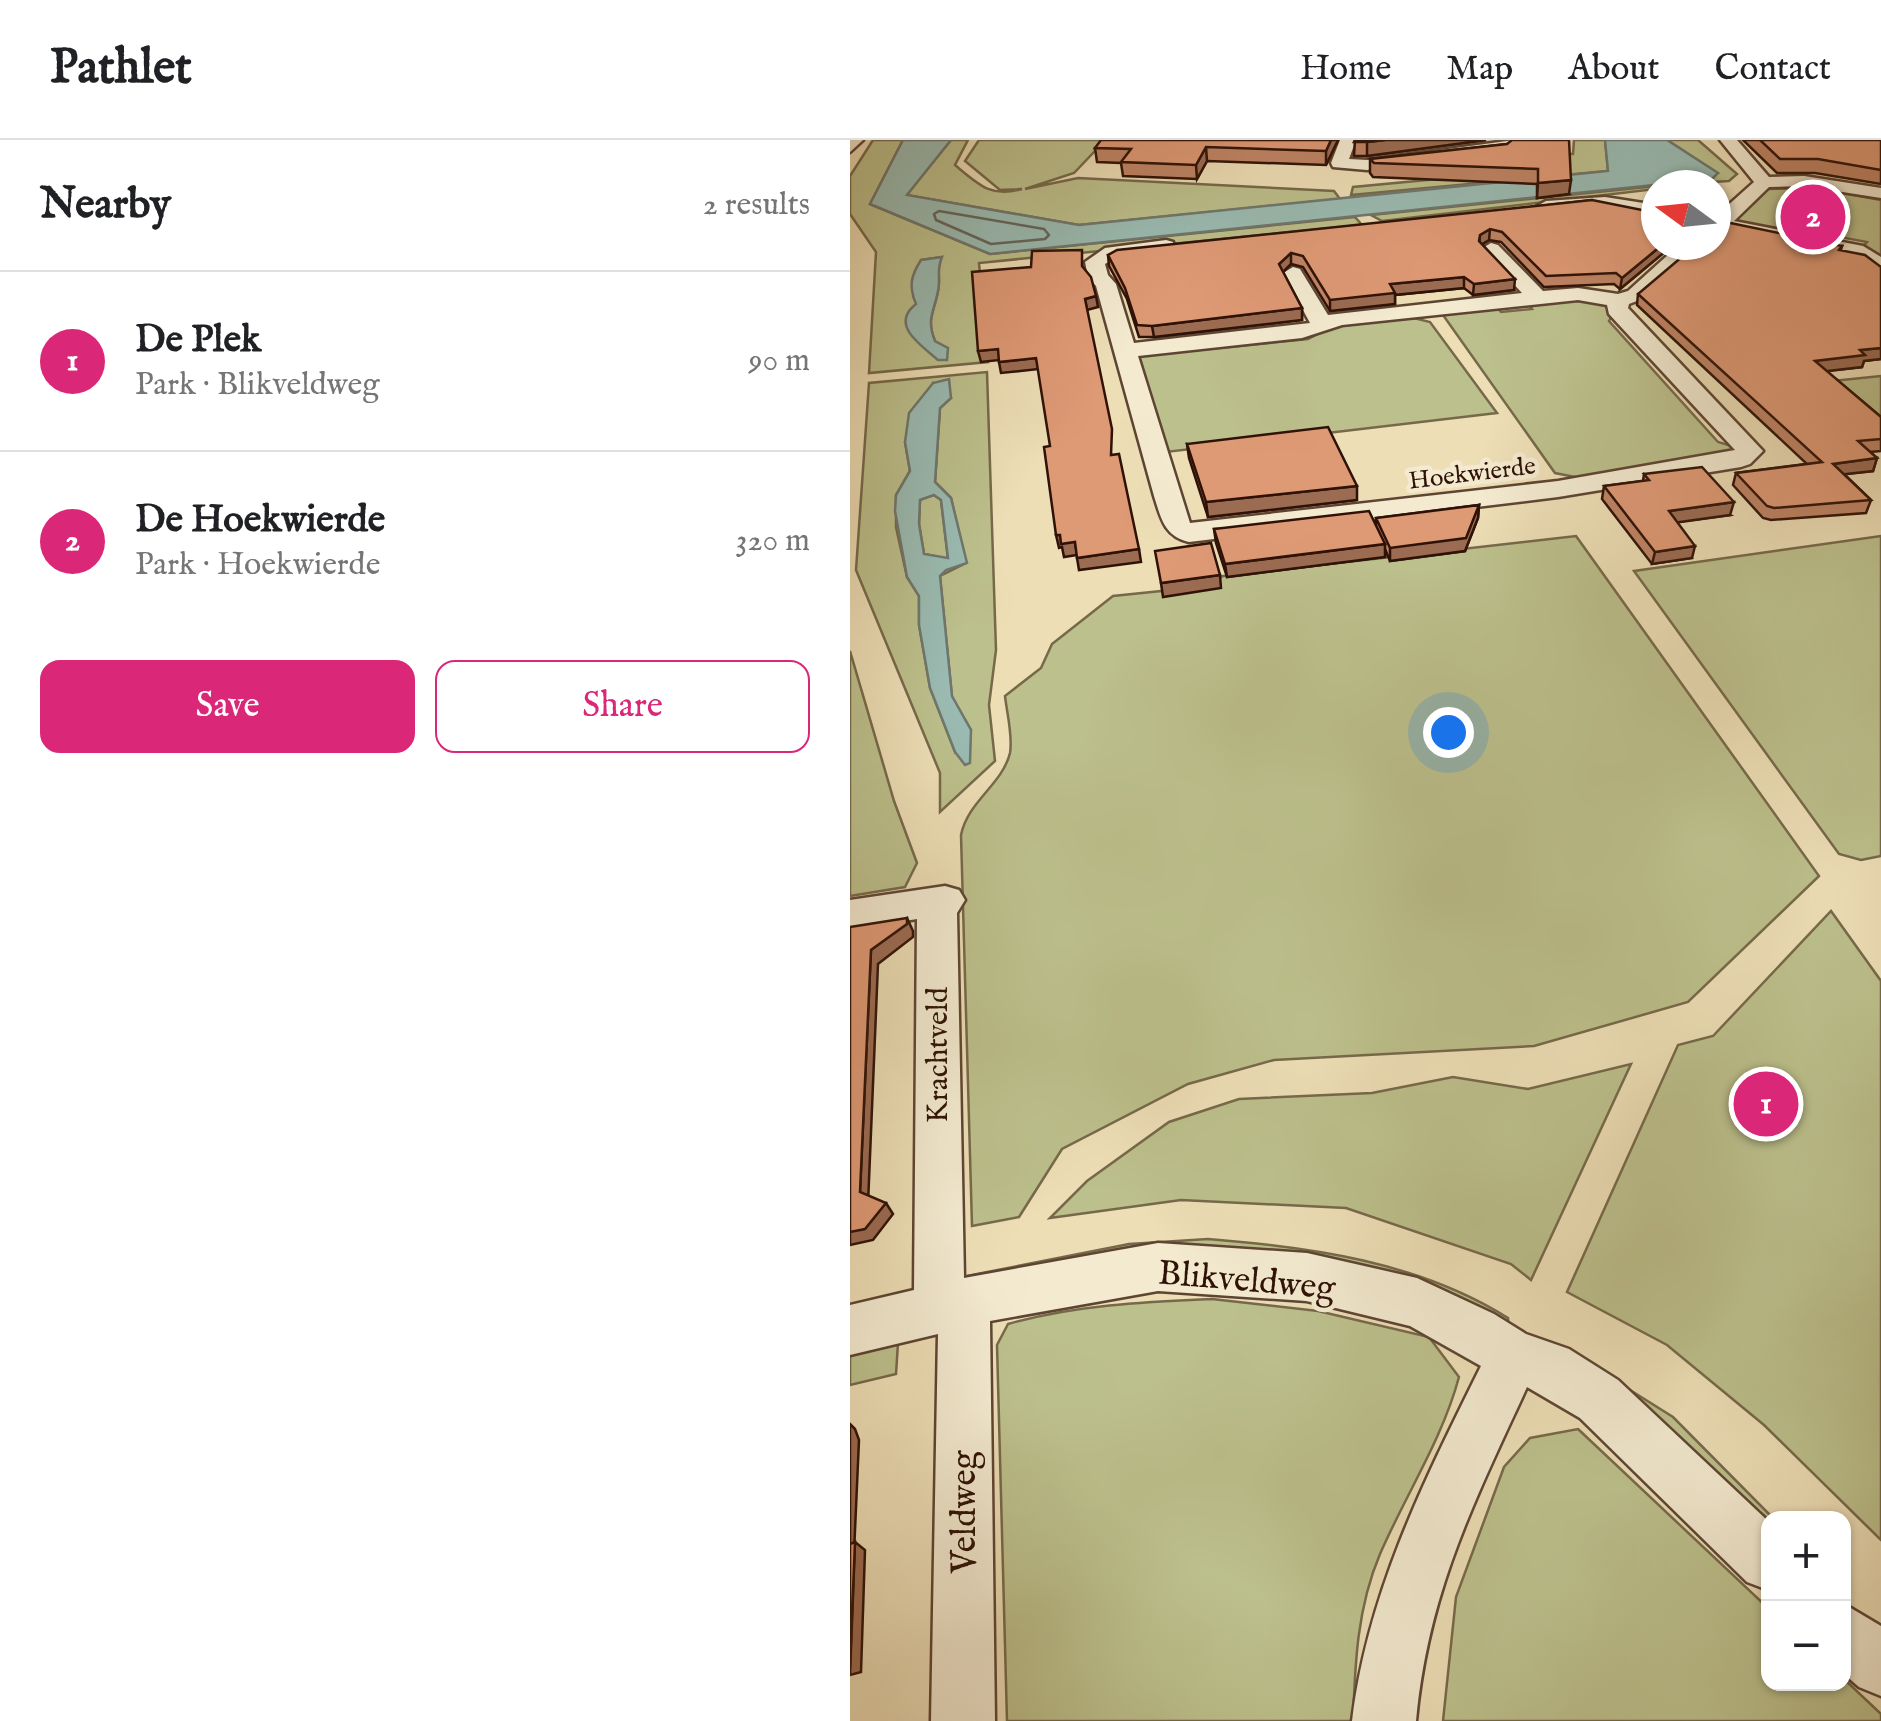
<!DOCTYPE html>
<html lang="en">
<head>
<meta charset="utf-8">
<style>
	body { margin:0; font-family:"IM FELL English",serif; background:#f6f6f6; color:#202124 }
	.controls { position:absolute; right:30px; bottom:30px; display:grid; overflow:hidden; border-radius:20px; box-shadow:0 2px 8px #0004 }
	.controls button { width:90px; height:90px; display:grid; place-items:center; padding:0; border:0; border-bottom:2px solid #e0e0e0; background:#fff; color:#202124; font:50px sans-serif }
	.compass { position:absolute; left:791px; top:30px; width:90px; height:90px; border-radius:50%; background:#fff; box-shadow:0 2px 8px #0004; rotate:285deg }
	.you { position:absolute; left:598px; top:592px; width:35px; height:35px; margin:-25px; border:8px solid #fff; border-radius:50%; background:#1a73e8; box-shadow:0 0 0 15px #1a73e833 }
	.badge { display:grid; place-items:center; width:65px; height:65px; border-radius:50%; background:#db2777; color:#fff; font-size:32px; font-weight:700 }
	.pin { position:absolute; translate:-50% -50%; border:5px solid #fff; box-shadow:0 2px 10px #0006 }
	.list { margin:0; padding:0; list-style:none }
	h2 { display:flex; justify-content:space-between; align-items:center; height:130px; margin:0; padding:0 40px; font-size:42px }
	h2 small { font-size:32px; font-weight:400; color:#757577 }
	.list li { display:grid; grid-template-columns:65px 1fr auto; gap:30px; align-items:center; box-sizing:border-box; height:180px; padding:0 40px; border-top:2px solid #e0e0e0 }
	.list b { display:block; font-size:38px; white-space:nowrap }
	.list p { margin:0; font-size:32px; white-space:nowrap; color:#757577 }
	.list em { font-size:32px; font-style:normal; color:#757577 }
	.actions { display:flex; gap:20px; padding:30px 40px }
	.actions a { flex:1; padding:22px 0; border:2px solid #db2777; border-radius:20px; text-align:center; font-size:35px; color:#db2777 }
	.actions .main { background:#db2777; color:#fff }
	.map { position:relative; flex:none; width:1031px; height:1581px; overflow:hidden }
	header { display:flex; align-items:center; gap:60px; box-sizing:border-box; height:140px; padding:0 50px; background:#fff; border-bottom:2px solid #e0e0e0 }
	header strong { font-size:48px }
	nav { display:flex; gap:55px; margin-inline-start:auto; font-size:35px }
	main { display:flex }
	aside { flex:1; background:#fff }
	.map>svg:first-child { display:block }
	.green { fill:#bcc08c; stroke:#76694a; stroke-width:2.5; fill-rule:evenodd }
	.water { fill:#9abbb2; stroke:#6f776e; stroke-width:2.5; fill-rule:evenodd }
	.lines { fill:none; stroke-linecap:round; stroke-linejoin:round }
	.shore { stroke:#64665c; stroke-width:2.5 }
	.street-casing { stroke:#5e4533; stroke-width:5 }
	.street { fill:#f3ead0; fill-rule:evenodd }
	.wall { fill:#bf8465; stroke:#2f1207; stroke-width:2.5 }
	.shaded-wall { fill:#9b6b52; stroke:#2f1207; stroke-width:2.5 }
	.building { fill:#de9975; stroke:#2f1207; stroke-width:2.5 }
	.labels { text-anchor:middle; stroke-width:9; stroke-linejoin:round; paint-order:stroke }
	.far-street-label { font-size:25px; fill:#2f1207; stroke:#f3ead0 }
	.street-label { font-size:30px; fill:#2f1207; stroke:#f3ead0 }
	.near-street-label { font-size:35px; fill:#2f1207; stroke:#f3ead0 }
</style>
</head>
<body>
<header>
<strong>Pathlet</strong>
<nav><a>Home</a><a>Map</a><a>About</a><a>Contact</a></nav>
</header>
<main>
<aside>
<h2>Nearby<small>2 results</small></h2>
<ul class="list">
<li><span class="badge">1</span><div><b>De Plek</b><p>Park · Blikveldweg</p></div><em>90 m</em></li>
<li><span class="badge">2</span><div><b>De Hoekwierde</b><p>Park · Hoekwierde</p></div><em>320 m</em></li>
</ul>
<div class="actions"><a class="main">Save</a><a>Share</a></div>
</aside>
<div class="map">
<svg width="1031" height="1581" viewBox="0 0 1031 1581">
	<rect width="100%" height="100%" fill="#eddeb6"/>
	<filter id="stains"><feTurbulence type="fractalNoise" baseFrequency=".002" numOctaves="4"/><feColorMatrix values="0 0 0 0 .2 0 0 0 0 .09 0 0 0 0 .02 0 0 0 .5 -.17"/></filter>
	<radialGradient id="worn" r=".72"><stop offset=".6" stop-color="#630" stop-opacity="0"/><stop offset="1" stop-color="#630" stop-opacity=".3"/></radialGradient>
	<!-- green -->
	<g class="green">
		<path d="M23,0H53L20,64L140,114L505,77L512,85L129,123L138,222L19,233L26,112L0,74V36ZM91,117C86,130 91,139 88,151C84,173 76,179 85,201L63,156L71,120Z"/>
		<path d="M101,0H118L105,25C129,45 141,58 172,49L150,50L115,21L129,0H264L245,11L224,33L175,49L228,38L484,51L490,59L229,85L56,55Z"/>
		<polygon points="724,0 755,0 758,31 501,55 503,47 684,30 671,13 723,14"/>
		<polygon points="817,0 848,0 887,34 879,41 811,45 867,33"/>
		<polygon points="806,46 806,49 532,81 521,75"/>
		<polygon points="965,48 1031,60 1031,120 1012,108 1017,102 953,90 946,96 893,86 885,79 918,49"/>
		<polygon points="728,157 754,164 763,174 759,181 868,302 885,307 878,315 730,338 705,333 593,175 598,171 646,166 651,172 682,169 678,163"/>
		<polygon points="564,178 580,182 647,273 316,312 289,216 458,199 481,187"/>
		<path d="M137,232L146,510L139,565L145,621L90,672V633L6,430L19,243ZM83,243L101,258L90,268L85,342L101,358L116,423L90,436L102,557L121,590L105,612L80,548L69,485V456L57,437L46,387V355L60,331L55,302Z"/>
		<polygon points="1031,236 1031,305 963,243"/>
		<polygon points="84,355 91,360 98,419 74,414 69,384 70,359"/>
		<path d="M726,396L969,736L838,862L684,906L424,920L338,944L212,1009L169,1077L122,1086L111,695C118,661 152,645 160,613C163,596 157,574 155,556L191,528L202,504L263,456L350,447L373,436Z"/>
		<polygon points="1031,396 1031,716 1011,720 989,714 784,431"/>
		<polygon points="0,511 44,661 67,723 55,747 0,756"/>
		<polygon points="981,771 1031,841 1031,1400 914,1285 817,1205 717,1152 828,905 863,896"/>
		<polygon points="781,924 681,1140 661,1124 496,1068 331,1060 200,1078 237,1041 319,982 389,959 522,953 603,937 678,949"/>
		<path d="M358,1099C461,1107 569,1122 658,1178L659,1189L624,1167L132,1140L117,1136L279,1104Z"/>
		<path d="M362,1159L468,1171L579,1197L609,1237C592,1300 556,1354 530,1414C507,1468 505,1524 503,1581H157L147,1205L158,1184C225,1165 293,1162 362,1159Z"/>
		<polygon points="48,1203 46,1234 0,1245 0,1214"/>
		<polygon points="772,1245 823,1277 923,1378 918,1378 918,1392 762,1255"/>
		<polygon points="728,1289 918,1468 918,1544 994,1544 994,1539 1031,1574 1031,1581 593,1581 606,1457 654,1327 680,1298"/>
	</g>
	<!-- water -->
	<g class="water">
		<polygon points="53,0 101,0 57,55 229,85 758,31 755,0 817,0 868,33 862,39 140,114 20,64"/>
		<path d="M92,117C86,130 91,138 88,151C84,172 76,179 85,201L98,208L97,220H88C71,205 39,185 66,164C59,147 60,137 71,120Z"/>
		<path d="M99,239L101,258L90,268L85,342L101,358L117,423L96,430L90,436L102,556L121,590L120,623L115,625L105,612L80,548L69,485V456L57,437L45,371L46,355L60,331L55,302L59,273L83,243ZM84,355L91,360L98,418L74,414L69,384L70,360Z"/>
	</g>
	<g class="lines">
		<!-- shore -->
		<polygon class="shore" points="89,71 194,89 199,95 195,99 141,104 86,80 84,74"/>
		<!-- street casing -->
		<g class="street-casing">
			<g id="street">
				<polygon points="0,0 13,0 0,12"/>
				<polygon points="490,0 506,0 499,19 517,20 664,0 663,9 655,14 517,30 483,27 481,23"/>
				<polygon points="870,0 887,0 919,37 954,36 1031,48 1031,58 954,46 919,47 884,81 1013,106 1031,117 1031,131 1000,115 866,89 866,76 904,42"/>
				<polygon points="755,57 806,65 806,77 755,67 696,71 687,66 696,61"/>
				<path d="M316,100L323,102V110L267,117L255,124L258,135L266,144L284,203L460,183L433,133L443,127L450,129L478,175L672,153L631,109L641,103L648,105L693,151L728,148L768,154L778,151L829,105H851L792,159L779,164L778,168L913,311L900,324L891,327L708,357L339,402C314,396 311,378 304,356L246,146L238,137L235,122L255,108ZM728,160L757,165L759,174L885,310L708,341L340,383L288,216L452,198L492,185Z"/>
				<path d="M95,746L109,750L115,760L107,773L114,1138L308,1103L457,1113L567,1138L644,1174L676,1194L719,1209L768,1240L918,1381V1450L897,1442L730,1278L677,1247C624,1362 578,1452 566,1581H502C518,1452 574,1341 631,1226L560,1186L457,1161L308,1151L140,1181L145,1581H81L88,1194L0,1215V1165L64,1150L67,779L0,790V760Z"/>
				<polygon points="994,1464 1031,1486 1031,1556 1009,1547 994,1534"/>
			</g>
		</g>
		<!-- street -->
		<use href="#street" class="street"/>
	</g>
	<!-- wall -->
	<g class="wall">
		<polygon points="488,0 476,25 357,21 347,39 273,36 271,23 247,22 245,8"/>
		<polygon points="505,0 636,0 517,16 504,16"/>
		<polygon points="893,0 1031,0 1031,44 965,33 927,33"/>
		<polygon points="657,4 719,54 687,58 687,44 523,37 520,33 520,19"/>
		<polygon points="742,60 806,105 823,105 770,149 764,144 694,147 651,102 639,100 632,104 664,150 623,155 614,148 545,155 545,164 480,171 453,127 441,124 433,132 452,168 452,180 304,197 289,197 277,159 259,126 258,115"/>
		<polygon points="992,106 991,110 1031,127 1031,219 1014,221 1012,227 976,231 1031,277 1031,311 1020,312 1027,318 1023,331 994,334 1021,360 1016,373 921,380 913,378 883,345 886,333 957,324 787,165 788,154"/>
		<polygon points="337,304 507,360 358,377 339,318"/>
		<polygon points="794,334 880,375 827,382 842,418 802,424 752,359 754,346 793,341"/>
		<polygon points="629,365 628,378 615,411 540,421 535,409 535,417 377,437 366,403 364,389 526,385 526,378"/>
	</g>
	<!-- shaded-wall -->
	<g class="shaded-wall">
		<polygon points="481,0 488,0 476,25 476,11"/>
		<polygon points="535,0 636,0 517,16 517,2"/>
		<polygon points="356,7 357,21 347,39 346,25"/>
		<polygon points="721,40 719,54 687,58 688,43"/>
		<polygon points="640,89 639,100 629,106 630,95"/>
		<polygon points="812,105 823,105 770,149 772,138"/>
		<polygon points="441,113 441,124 430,135 429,124"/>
		<polygon points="614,137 614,148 545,155 545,164 480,171 480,160 540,144"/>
		<polygon points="665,139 664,150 623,155 624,144"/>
		<polygon points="246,156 248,167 237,170 235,159"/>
		<polygon points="452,168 452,180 304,197 302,186"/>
		<polygon points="1031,208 1031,219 1014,221 1012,227 961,233 965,221 1010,210"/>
		<polygon points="148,209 150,220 131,222 128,211"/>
		<polygon points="186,218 189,229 151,233 149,222"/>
		<polygon points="1027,318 1023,331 979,336 983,324"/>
		<polygon points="507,346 507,360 358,377 356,362"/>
		<polygon points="884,362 880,375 816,384 819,371"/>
		<polygon points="629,365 628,378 615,411 540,421 540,408"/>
		<polygon points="206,395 210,395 225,402 227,415 214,417 212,407 209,408"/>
		<polygon points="535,404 535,417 377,437 375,424"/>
		<polygon points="845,406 842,418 802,424 805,412"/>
		<polygon points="289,409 291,422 229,430 227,418"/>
		<polygon points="370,435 371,448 313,457 311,443"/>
		<polygon points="57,778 63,791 63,797 28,824 18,1064 10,1052 21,810"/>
		<polygon points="36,1063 43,1074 23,1100 0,1105 0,1092"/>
		<polygon points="0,1284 5,1289 9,1300 4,1413 0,1410"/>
		<polygon points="5,1402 15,1410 11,1532 0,1535"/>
	</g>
	<!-- building -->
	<g class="building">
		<polygon points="251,0 481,0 476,11 356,7 346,25 271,22 281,9 245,8"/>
		<polygon points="505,0 535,0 517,2 504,2"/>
		<polygon points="662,0 719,0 721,40 688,43 688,29 524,23 520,19 657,4"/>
		<polygon points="910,0 1031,0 1031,30 968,19 930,19"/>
		<polygon points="742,60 802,72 806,71 806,105 812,105 772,138 766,133 696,136 652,92 640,89 630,95 629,101 665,139 624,144 614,137 540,144 545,153 480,160 453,116 441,113 429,124 452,168 302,186 287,185 275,148 258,115 267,110"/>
		<polygon points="866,80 992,106 989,110 1015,115 1031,127 1031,208 1010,210 1015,215 965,221 1031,277 1031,299 1008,301 1027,318 983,324 1021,360 924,368 917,366 886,333 972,322 788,154 846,105 866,105"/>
		<polygon points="232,110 232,126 241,137 246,156 235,159 262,289 261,315 269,314 289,409 227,418 225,402 211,404 210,395 206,395 194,307 200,306 186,218 149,222 148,209 128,211 122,132 181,127 182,111"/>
		<polygon points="478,287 507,346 356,362 337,304"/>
		<polygon points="852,327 884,362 819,371 845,406 805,412 754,346 799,340 794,334"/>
		<polygon points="629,365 616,398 540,408 526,378"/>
		<polygon points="519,371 535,404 375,424 364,389"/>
		<polygon points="361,403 370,435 311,443 305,411"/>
		<polygon points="57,778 57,784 21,810 10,1052 36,1063 15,1089 0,1092 0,787"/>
		<polygon points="5,1402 0,1527 0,1404"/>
	</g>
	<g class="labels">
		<!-- far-street labels -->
		<g class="far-street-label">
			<text transform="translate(622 332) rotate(-7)" y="9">Hoekwierde</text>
		</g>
		<!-- street labels -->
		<g class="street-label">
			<text transform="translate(87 915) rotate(-90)" y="10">Krachtveld</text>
		</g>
		<!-- near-street labels -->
		<g class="near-street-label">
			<text transform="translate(397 1139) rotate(5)" y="12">Blikveldweg</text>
			<text transform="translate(113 1372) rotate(-90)" y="12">Veldweg</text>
		</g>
	</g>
	<rect width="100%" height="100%" filter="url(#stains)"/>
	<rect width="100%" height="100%" fill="url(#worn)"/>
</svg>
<div class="controls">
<button>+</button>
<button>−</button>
</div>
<svg class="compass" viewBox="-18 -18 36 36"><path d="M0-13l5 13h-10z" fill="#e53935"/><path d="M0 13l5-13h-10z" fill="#757577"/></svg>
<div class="you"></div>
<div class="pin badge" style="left:916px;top:964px">1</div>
<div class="pin badge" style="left:963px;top:77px">2</div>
</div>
</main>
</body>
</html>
